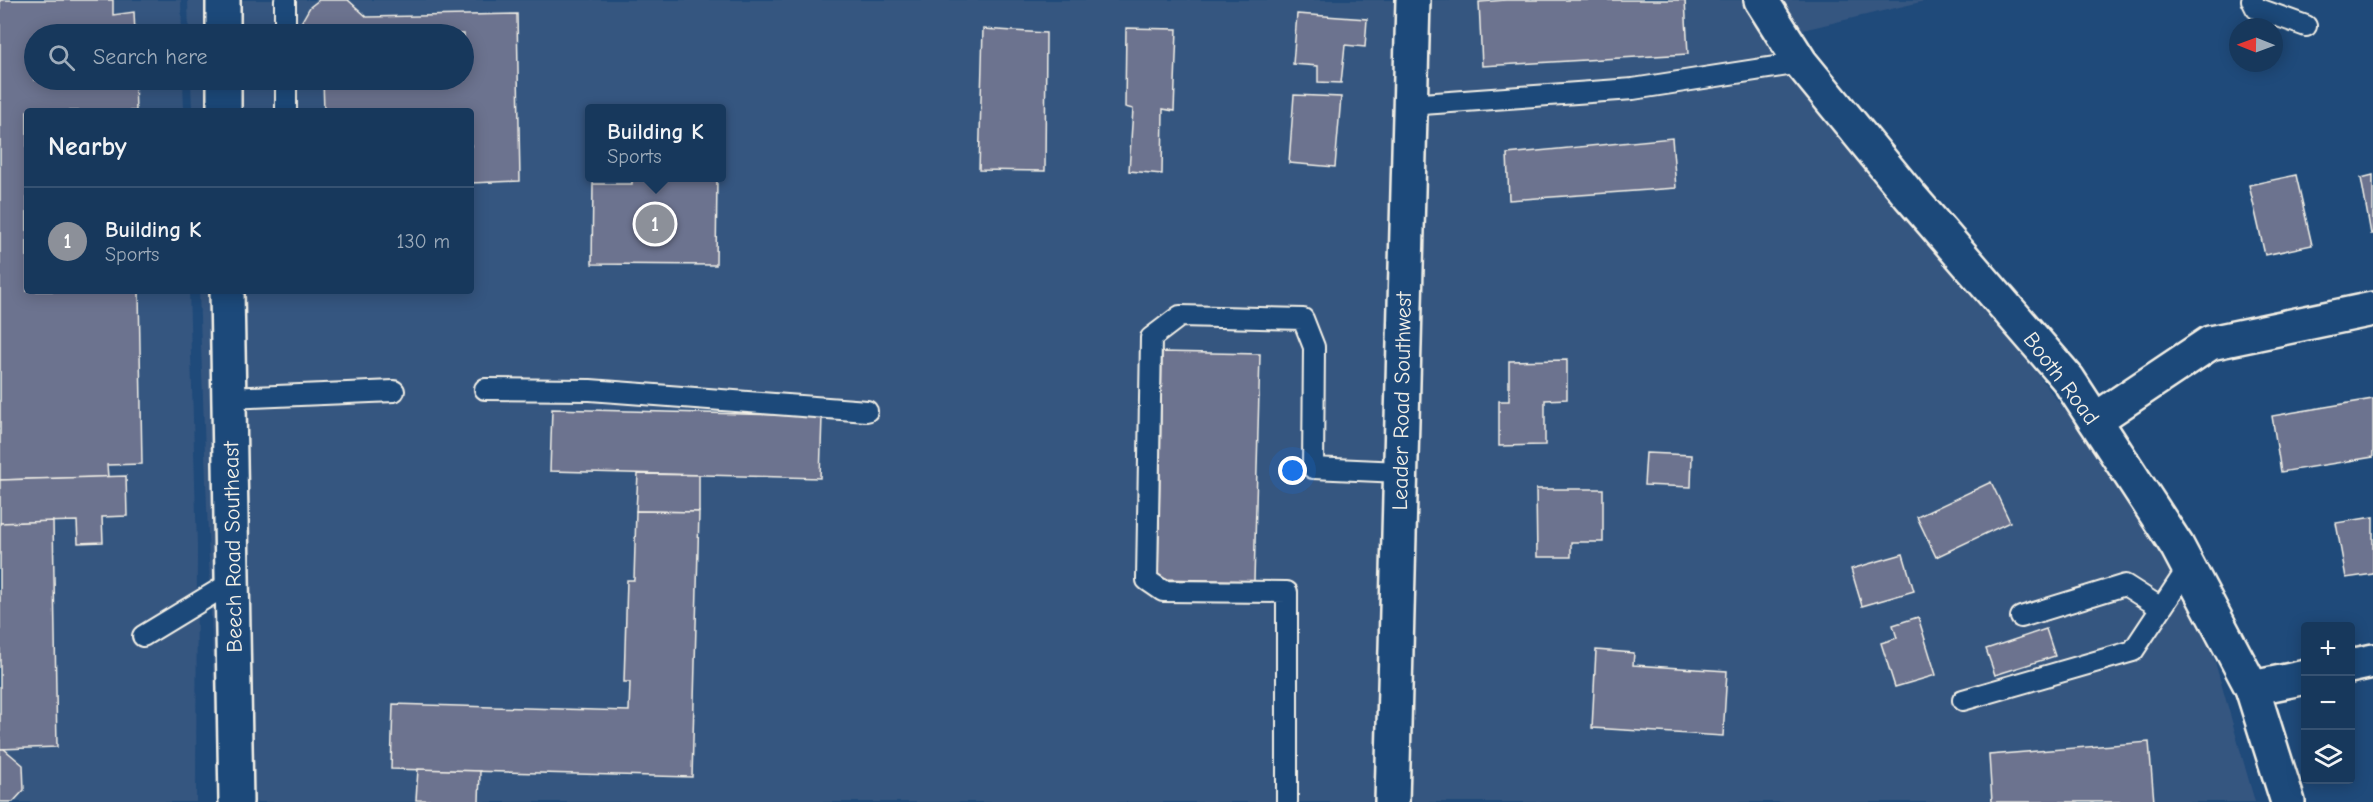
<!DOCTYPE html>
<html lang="en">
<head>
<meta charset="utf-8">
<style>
	body { margin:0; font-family:"Comic Neue",sans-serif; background:#244365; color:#f1f3f6 }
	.controls { position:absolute; right:18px; bottom:18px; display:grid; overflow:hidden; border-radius:6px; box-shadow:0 3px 15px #0003 }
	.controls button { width:54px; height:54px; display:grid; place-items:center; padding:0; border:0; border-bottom:2px solid #365272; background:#17385c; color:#f1f3f6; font:30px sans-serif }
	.compass { position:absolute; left:2229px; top:18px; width:54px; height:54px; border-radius:50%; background:#17385c; box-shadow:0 3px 15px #0003; rotate:271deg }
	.you { position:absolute; left:1293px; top:471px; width:21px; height:21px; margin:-15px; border:4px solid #fff; border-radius:50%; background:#1a73e8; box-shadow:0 0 0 9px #1a73e833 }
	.badge { display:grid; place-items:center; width:39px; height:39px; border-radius:50%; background:#8c9099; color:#fff; font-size:20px; font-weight:700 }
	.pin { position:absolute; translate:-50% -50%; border:3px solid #fff; box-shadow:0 2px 6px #0006 }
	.popup { position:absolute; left:585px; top:104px; width:141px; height:78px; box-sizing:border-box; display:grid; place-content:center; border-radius:6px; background:#17385c; filter:drop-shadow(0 2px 4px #0005); font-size:20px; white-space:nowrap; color:#9eacbb }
	.popup b { font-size:22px; color:#f1f3f6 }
	.popup::after { content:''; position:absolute; left:50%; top:100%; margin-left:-12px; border:12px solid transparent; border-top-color:#17385c }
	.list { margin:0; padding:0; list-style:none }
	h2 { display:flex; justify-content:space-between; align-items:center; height:78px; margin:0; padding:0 24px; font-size:26px }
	h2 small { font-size:20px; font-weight:400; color:#9eacbb }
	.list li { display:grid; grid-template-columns:39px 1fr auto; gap:18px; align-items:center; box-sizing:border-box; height:108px; padding:0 24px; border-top:2px solid #365272 }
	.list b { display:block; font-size:22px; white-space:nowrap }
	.list p { margin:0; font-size:20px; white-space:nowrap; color:#9eacbb }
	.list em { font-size:20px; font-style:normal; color:#9eacbb }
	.icon { flex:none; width:33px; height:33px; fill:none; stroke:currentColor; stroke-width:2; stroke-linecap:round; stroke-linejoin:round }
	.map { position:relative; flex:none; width:2373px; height:802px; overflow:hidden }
	.search { position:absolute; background:#17385c; box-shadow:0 3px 15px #0003; left:24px; top:24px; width:450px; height:66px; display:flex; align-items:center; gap:15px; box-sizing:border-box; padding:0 21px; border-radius:33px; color:#9eacbb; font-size:22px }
	.panel { position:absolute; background:#17385c; box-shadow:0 3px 15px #0003; left:24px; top:108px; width:450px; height:186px; border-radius:6px }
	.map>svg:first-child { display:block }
	.built { fill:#365680; fill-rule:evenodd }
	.building { fill:#6c738f; stroke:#f4f1e8; stroke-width:1.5 }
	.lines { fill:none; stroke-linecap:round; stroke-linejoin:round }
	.service-casing { stroke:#f4f1e8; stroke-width:24 }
	.minor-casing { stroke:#f4f1e8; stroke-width:38 }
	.service { stroke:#1f4a7a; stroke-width:20 }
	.minor { stroke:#1f4a7a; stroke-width:33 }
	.labels { text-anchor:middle; stroke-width:4.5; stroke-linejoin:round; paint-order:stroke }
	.street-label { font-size:22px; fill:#f4f1e8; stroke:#1f4a7a }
</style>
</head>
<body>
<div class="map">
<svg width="2373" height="802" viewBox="0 0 2373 802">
	<rect width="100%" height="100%" fill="#1f4a7a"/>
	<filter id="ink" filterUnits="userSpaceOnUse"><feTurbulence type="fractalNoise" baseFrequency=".0167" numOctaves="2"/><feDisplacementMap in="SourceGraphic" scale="12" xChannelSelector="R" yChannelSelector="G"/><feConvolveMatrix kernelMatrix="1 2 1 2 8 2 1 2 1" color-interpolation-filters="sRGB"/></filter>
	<g filter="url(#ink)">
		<!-- built -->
		<g class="built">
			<polygon points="0,0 181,0 182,34 34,34 34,80 183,80 184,111 27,111 27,291 189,291 197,547 196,802 0,802"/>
			<path d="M188,0H1929L1790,33L2053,395L2184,553L2255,802H218L199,291H471V111H192L191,80H464V34H189ZM589,109H721V178H589Z"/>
		</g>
		<!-- building -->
		<g class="building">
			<polygon points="0,0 113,0 113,15 134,12 135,34 34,34 34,80 135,80 136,111 27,111 27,291 139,291 142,464 107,465 108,477 0,480"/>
			<polygon points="319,0 348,0 367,17 517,14 520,181 471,183 471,111 324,111 323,80 464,80 464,34 299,34 298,28 310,7"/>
			<polygon points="1506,0 1685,0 1688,54 1482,66 1479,2"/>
			<polygon points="1297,14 1367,19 1365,47 1345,45 1341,83 1318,82 1318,66 1293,64"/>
			<polygon points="1126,28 1177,29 1174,111 1163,109 1162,174 1129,171 1133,109 1125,107"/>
			<polygon points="983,29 1046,33 1045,171 979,170"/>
			<polygon points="1294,95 1341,97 1335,167 1289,163"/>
			<polygon points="1672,138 1676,188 1509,200 1507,154"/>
			<polygon points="2296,175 2312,245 2265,255 2249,185"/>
			<polygon points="2373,175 2373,234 2371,234 2361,178"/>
			<polygon points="632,178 717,178 716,265 592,264 593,184 632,184"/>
			<polygon points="1162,352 1260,354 1254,581 1158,579"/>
			<polygon points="1567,360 1567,399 1545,400 1545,445 1499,446 1499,401 1509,401 1509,361"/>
			<polygon points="2373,399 2373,457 2281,472 2272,416"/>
			<polygon points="552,409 822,416 820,478 550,471"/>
			<polygon points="1646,453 1692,455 1691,487 1644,485"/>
			<polygon points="638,474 699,475 699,512 636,511"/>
			<polygon points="126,476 127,516 102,517 103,542 78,543 77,521 0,523 0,480"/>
			<polygon points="1991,482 2010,522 1936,557 1917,517"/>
			<polygon points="1536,489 1603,489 1603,542 1571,542 1571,557 1537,557"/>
			<polygon points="636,511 699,512 692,777 391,769 393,704 629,711 630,682 624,682 627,580 634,580"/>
			<polygon points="2373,517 2373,574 2346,578 2336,523"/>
			<polygon points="53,521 57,747 0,749 0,523"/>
			<polygon points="1903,554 1914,591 1862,606 1851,569"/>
			<polygon points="1918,617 1936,675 1895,687 1881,643 1897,638 1893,625"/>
			<polygon points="2046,629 2055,656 1995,675 1986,649"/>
			<polygon points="1596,650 1634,653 1633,665 1727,671 1723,736 1592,728"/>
			<polygon points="2149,742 2154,802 1992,802 1989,755"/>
			<polygon points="0,749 4,749 23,765 24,790 13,802 0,802"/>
			<polygon points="418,769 480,771 479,802 416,800"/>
		</g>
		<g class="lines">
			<!-- service casing -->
			<g class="service-casing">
				<g id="service">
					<polyline points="285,0 285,34"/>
					<polyline points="2252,0 2256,8 2306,26"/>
					<polyline points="286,80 286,111"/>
					<polyline points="1408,105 1633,89 1801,63"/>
					<polyline points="485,389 590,390 867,411"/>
					<polyline points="229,398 394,391"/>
					<polyline points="2021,617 2125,585 2161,608"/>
					<polyline points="143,636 232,582"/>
					<polyline points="1963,700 2133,651 2188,568"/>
					<polyline points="1287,802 1287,592 1163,591 1147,580 1151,338 1180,316 1303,319 1314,347 1313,468 1400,472"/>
				</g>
			</g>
			<!-- minor casing -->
			<g class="minor-casing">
				<g id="minor">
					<polyline points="223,0 223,34"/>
					<polyline points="1761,0 1801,63 1909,195 2068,379 2177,546 2252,688 2288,802"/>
					<polyline points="224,80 224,111"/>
					<polyline points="227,291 236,802"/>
					<polyline points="2095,420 2210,343 2373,309"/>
					<polyline points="2350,666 2373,661"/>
					<polyline points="2252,688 2306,677"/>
					<polyline points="1392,802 1413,0"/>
				</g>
			</g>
			<!-- service -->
			<use href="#service" class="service"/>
			<!-- minor -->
			<use href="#minor" class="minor"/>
		</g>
	</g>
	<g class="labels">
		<!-- street labels -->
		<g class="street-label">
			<text transform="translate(2062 378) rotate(53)" y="8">Booth Road</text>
			<text transform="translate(1401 401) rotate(-89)" y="8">Leader Road Southwest</text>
			<text transform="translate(232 547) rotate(-91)" y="8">Beech Road Southeast</text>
		</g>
	</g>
</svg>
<div class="controls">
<button>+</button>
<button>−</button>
<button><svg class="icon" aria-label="layers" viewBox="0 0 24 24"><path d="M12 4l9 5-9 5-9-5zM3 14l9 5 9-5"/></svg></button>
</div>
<svg class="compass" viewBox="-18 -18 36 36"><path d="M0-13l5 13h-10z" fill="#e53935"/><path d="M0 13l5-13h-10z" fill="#9eacbb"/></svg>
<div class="you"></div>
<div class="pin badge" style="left:655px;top:224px">1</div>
<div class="popup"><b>Building K</b>Sports</div>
<div class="search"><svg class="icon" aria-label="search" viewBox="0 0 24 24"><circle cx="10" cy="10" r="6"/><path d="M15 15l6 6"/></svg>Search here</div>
<section class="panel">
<h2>Nearby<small></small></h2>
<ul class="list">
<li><span class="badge">1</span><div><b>Building K</b><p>Sports</p></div><em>130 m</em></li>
</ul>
</section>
</div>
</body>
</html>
